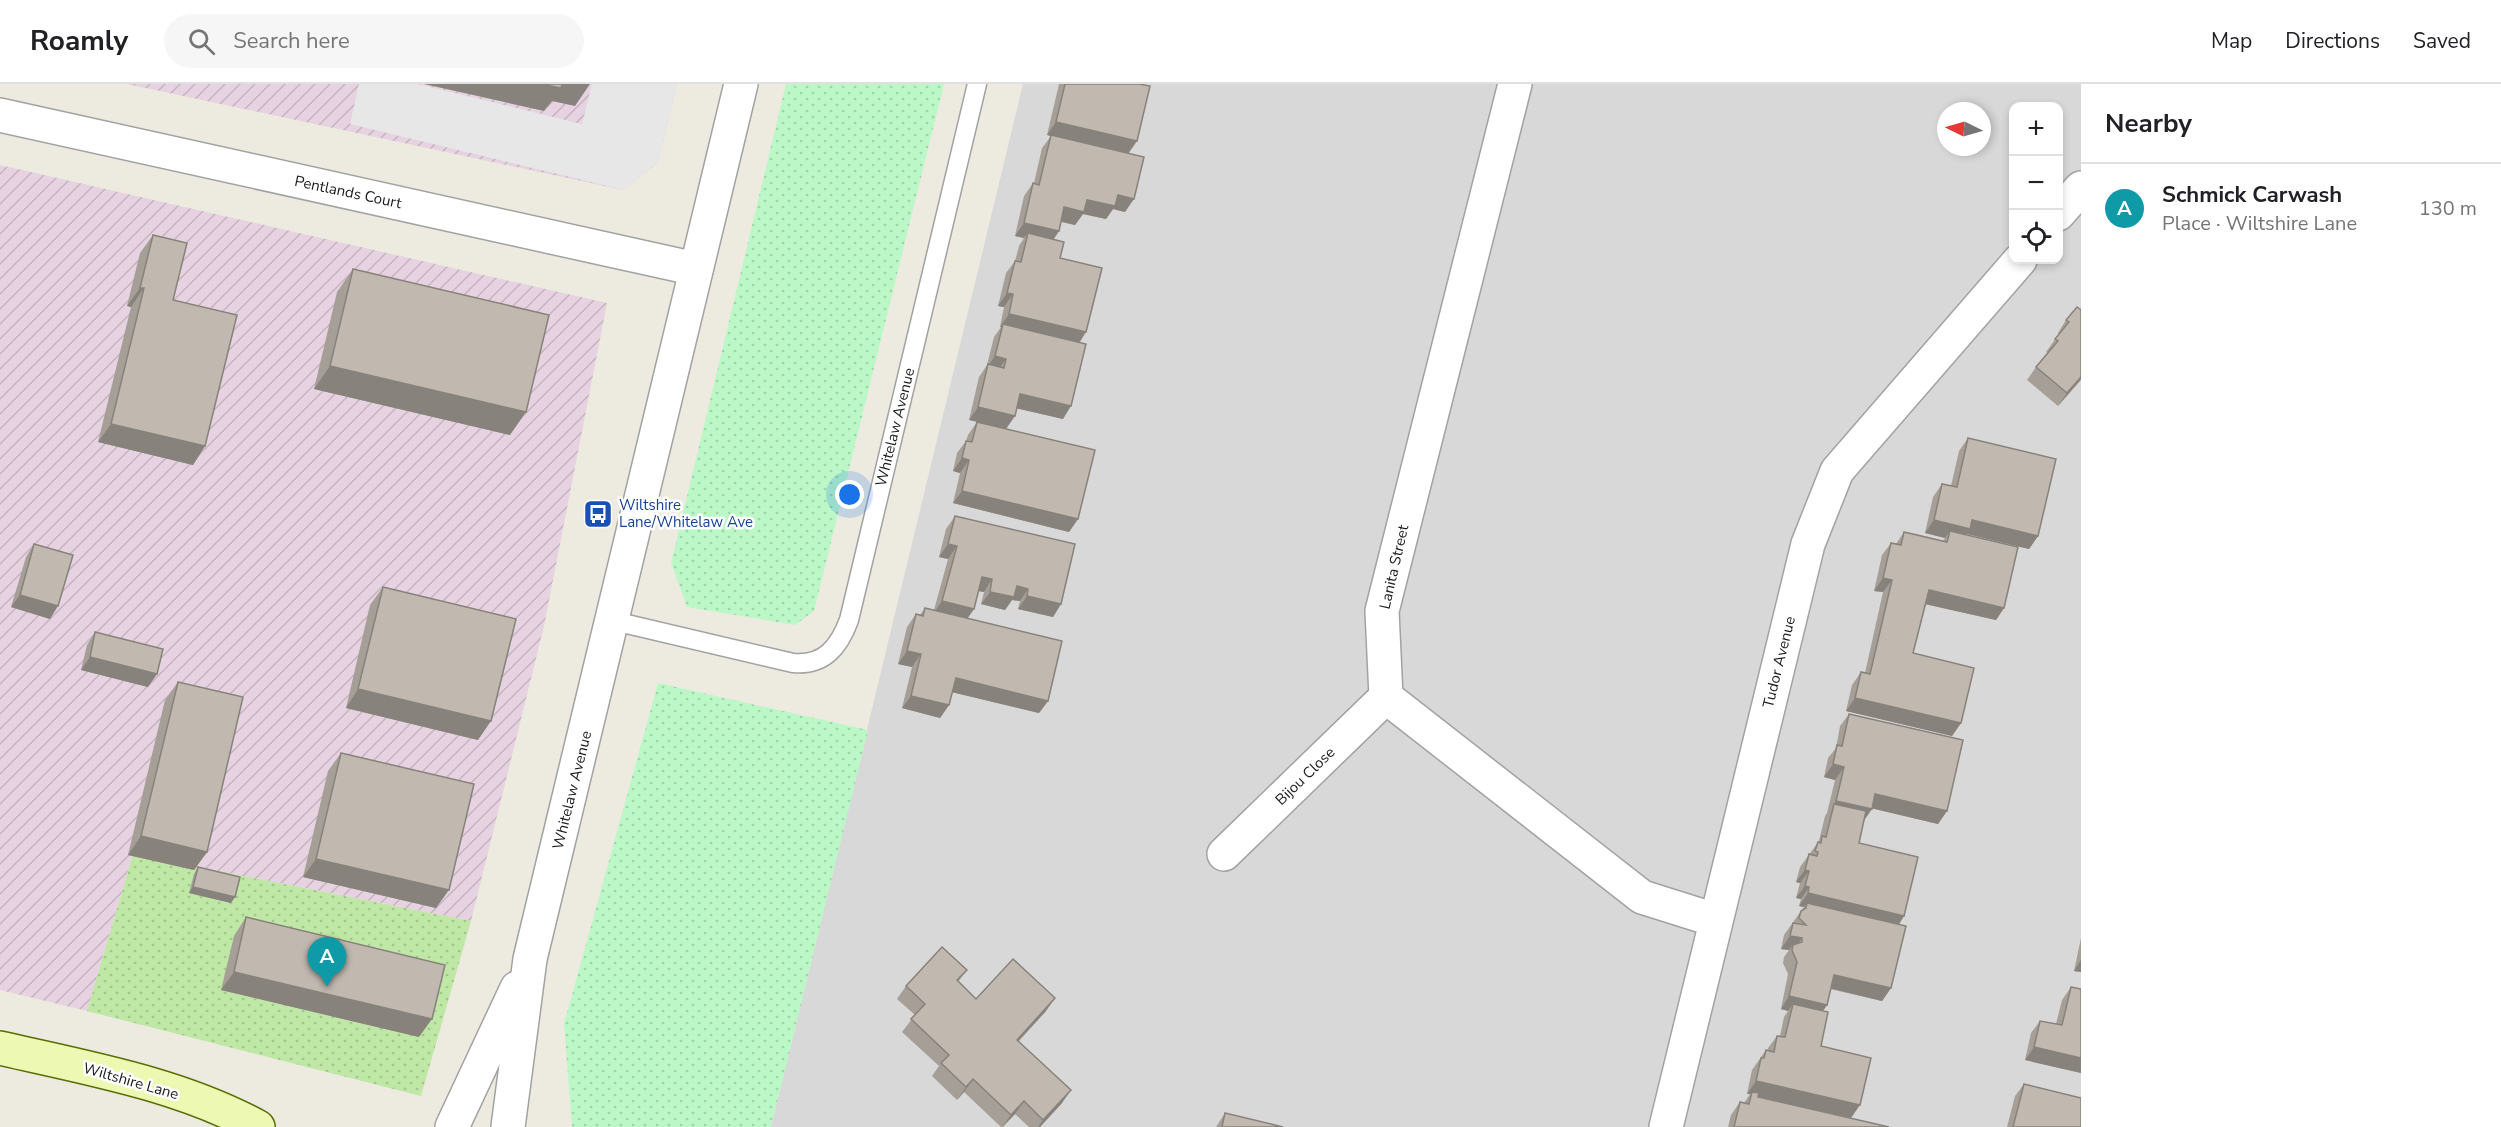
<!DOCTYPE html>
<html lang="en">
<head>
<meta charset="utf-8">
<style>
	body { margin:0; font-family:"Nunito Sans",sans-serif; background:#f6f6f6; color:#202124 }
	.controls { position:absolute; right:18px; top:18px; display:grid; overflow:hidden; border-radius:12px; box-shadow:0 3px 9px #0003 }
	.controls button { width:54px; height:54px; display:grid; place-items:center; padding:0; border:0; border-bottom:2px solid #e0e0e0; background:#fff; color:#202124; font:30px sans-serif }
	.compass { position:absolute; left:1937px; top:18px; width:54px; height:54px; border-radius:50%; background:#fff; box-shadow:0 3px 9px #0003; rotate:275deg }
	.you { position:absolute; left:850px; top:411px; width:21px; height:21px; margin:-15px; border:4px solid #fff; border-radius:50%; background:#1a73e8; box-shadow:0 0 0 9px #1a73e833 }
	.badge { display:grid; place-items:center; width:39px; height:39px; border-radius:50%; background:#d93025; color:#fff; font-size:20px; font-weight:700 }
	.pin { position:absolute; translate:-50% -50px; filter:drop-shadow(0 2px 3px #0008) }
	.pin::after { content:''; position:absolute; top:32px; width:21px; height:18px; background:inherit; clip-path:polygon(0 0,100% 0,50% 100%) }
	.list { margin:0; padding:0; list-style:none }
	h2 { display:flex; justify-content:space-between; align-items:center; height:78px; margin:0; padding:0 24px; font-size:26px }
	h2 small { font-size:20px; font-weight:400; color:#757577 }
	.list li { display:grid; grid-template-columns:39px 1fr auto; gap:18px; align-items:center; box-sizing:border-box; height:90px; padding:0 24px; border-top:2px solid #e0e0e0 }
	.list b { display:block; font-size:22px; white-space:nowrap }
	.list p { margin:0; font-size:20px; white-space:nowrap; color:#757577 }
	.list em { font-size:20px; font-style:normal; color:#757577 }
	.icon { flex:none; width:33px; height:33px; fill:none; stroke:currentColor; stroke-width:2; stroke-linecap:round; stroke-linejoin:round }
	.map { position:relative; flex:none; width:2081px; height:1043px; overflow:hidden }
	header { display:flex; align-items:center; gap:36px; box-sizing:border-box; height:84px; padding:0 30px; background:#fff; border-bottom:2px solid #e0e0e0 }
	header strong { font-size:28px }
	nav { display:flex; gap:33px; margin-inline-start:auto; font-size:21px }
	.search { width:420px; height:54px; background:#f6f6f6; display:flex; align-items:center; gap:15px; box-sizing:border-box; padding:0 21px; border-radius:33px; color:#757577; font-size:22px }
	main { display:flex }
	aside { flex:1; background:#fff }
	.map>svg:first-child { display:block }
	.residential { fill:#d9d8d8; fill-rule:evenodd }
	.industrial { fill:url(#industrial-furrows) }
	.grass { fill:url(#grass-dots) }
	.park { fill:url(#park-dots) }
	.parking { fill:#e7e7e7 }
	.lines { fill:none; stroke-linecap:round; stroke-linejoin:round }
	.service-casing { stroke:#a2a2a2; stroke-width:21 }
	.minor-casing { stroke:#a2a2a2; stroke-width:36 }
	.tertiary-casing { stroke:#a2a2a2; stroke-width:36 }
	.secondary-casing { stroke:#586e05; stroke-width:36 }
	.service { stroke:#fff; stroke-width:18 }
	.minor { stroke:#fff; stroke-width:33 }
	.tertiary { stroke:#fff; stroke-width:33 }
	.secondary { stroke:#edf8b2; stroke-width:33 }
	.wall { fill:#a69f97 }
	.shaded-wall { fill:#87827b }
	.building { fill:#c1b9b0; stroke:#87827b; stroke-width:1.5 }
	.labels { text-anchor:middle; stroke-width:5; stroke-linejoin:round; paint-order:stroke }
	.street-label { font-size:15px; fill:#1b1b1b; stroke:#fff }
	.transit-label { font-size:15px; fill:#164399; stroke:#fff; text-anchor:start }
</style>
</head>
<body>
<header>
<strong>Roamly</strong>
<div class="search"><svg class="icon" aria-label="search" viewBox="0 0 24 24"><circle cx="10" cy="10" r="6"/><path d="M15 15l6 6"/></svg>Search here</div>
<nav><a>Map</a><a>Directions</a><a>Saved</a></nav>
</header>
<main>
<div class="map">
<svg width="2081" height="1043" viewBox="0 0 2081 1043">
	<defs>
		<pattern id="industrial-furrows" width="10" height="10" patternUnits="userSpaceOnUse" patternTransform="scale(1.5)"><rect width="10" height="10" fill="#e6d2e0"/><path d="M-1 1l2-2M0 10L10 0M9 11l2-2" fill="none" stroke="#c5b4c0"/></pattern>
		<pattern id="grass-dots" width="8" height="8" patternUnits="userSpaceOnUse" patternTransform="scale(1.5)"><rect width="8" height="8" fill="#bfe7a5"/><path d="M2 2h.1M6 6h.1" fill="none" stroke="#a4c68d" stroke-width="1.8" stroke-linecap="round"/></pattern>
		<pattern id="park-dots" width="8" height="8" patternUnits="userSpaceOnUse" patternTransform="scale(1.5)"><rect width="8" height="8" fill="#bcf8c7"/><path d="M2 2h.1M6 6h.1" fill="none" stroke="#a1d4aa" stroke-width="1.8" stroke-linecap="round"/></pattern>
	</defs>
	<rect width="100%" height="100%" fill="#edeae0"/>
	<!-- residential -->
	<path class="residential" d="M1023,0H2081V1043H771ZM2014,22H2058V176H2014ZM1946,27H1982V63H1946Z"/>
	<!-- industrial -->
	<g class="industrial">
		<polygon points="127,0 677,0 658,78 624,106"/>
		<polygon points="0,81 607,219 544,542 471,837 133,770 87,927 0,906"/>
	</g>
	<!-- grass -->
	<polygon class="grass" points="133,770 471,837 421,1012 87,927"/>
	<!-- park -->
	<g class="park">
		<polygon points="786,0 944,0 814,527 795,541 687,523 671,479"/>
		<polygon points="658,599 868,646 771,1043 572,1043 564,940"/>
	</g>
	<!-- parking -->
	<polygon class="parking" points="359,0 418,0 582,40 592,0 677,0 658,78 624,106 350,40"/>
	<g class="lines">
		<!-- service casing -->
		<g class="service-casing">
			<path id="service" d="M614,537L793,579C824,582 839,563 849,536L977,0"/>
		</g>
		<!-- minor casing -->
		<g class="minor-casing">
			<g id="minor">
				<polyline points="1515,0 1382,527 1386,613 1642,813 1715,836"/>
				<polyline points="0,31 696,185"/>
				<polyline points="2058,130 2081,104"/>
				<polyline points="1224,770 1386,613"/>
				<polyline points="1666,1043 1808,460 1837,387 2020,176"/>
			</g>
		</g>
		<!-- tertiary casing -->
		<g class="tertiary-casing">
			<g id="tertiary">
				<polyline points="452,1043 517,904"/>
				<polyline points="508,1043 530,875 741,0"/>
			</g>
		</g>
		<!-- secondary casing -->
		<g class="secondary-casing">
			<path id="secondary" d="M0,964C87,984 179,1000 258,1043"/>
		</g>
		<!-- service -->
		<use href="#service" class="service"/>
		<!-- minor -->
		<use href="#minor" class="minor"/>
		<!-- tertiary -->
		<use href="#tertiary" class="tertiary"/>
		<!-- secondary -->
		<use href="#secondary" class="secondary"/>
	</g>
	<!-- wall -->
	<g class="wall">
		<polygon points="1059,0 1139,0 1128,70 1125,128 1113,125 1106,135 1083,130 1075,141 1061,138 1059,147 1054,155 1060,174 1080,258 1063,335 1017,324 969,336 979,293 987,281 994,253 1001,243 1000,243 1004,223 998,222 1006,189 1015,177 1019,162 1024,154 1015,152 1024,112 1033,99 1034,99 1042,64 1051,52 1047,51"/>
		<polygon points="153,151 173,216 205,362 193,381 98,358 131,223 127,222 140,169"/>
		<polygon points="353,185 510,351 314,305 337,208"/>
		<polygon points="2081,226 2081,296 2058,322 2027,296 2036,283 2048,269 2046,268 2059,250 2058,249 2066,236"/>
		<polygon points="977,338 1078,435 1069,448 953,419 960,389 953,387 957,369 966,357 968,351"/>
		<polygon points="1968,354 2038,452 2029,465 1967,450 1966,451 2004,524 1996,536 1926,520 1913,569 1961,639 1952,652 1846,627 1852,601 1861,588 1865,589 1883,508 1874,507 1882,471 1891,459 1896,460 1904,448 1943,457 1945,454 1925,449 1933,413 1942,400 1951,402 1959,367"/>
		<polygon points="955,432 1061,520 1053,533 1018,525 1020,517 1012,516 1005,526 981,520 984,508 978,507 974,525 967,534 1048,617 1039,629 952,608 949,621 940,634 902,624 912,583 898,580 907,543 916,530 920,531 925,524 934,526 948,475 939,473 946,445"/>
		<polygon points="34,460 50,535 11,523 26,473"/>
		<polygon points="383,503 478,656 346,624 370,521"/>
		<polygon points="95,548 148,603 81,586 87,561"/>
		<polygon points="178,598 207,768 194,786 128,771 165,616"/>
		<polygon points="1849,630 1947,727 1938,740 1872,724 1864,736 1859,759 1904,832 1899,840 1891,904 1882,917 1830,905 1827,921 1823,927 1821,962 1851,1034 1758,1013 1889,1043 1728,1043 1731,1031 1740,1018 1744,1019 1750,1010 1747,1010 1752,986 1766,966 1768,967 1768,964 1777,952 1780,952 1784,933 1788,927 1781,925 1788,890 1783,879 1784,873 1789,866 1781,865 1784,851 1801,827 1804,823 1799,822 1801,815 1796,814 1800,799 1796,798 1800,783 1819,757 1825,732 1827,729 1835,696 1824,693 1828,674 1836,664 1840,642"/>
		<polygon points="341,669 436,824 303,793 328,687"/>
		<polygon points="198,783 231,819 189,809 194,790"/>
		<polygon points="246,833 419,953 221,906 234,852"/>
		<polygon points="2081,854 2081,888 2074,887"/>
		<polygon points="967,886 958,898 976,915 1046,927 1019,957 1062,1019 1040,1043 1029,1043 1015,1030 1003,1043 1001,1043 964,1008 957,1016 932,992 939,982 902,948 915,931 897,915 906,902"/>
		<polygon points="2071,903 2081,905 2081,989 2025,976 2031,949 2040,937 2056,940 2062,916"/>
		<polygon points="2024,1000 2081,1043 2007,1043 2015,1012"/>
		<polygon points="1225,1029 1283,1043 1216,1043"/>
	</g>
	<!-- shaded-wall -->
	<g class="shaded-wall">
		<polygon points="424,0 590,0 575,22 552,17 544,27"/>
		<polygon points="1056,38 1137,57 1128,70 1047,51"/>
		<polygon points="1118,111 1134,115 1125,128 1113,125 1106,135 1083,130 1075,141 1055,136 1064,123 1087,116"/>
		<polygon points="1024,139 1059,147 1050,160 1028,149 1024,154 1015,152"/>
		<polygon points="140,204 144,204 131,223 127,222"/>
		<polygon points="1007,209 1013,210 1004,223 998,222"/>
		<polygon points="1009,230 1086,248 1078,261 1003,240 1001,243 1000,243"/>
		<polygon points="995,272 1006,275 997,287 986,285"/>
		<polygon points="330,282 526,328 510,351 314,305"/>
		<polygon points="2081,293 2081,295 2058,322 2067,309"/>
		<polygon points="1020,310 1071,322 1063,335 1011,323"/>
		<polygon points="978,323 1015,332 1006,345 969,336"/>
		<polygon points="111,340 205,362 193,381 98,358"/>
		<polygon points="962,374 969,376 960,389 953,387"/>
		<polygon points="962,407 1078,435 1069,448 953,419"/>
		<polygon points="1934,436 1972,436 2038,452 2029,465 1967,450 1961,458 1950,447 1945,454 1925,449"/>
		<polygon points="948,460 957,462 948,475 939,473"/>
		<polygon points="982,493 992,495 984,508 973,506"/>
		<polygon points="1883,494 1892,496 1883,508 1874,507"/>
		<polygon points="1017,502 1028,505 1020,517 1012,516 1005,526 981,520 990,508"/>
		<polygon points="1929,506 2004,524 1996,536 1920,519"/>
		<polygon points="20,511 58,522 50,535 11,523"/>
		<polygon points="1027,512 1061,520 1053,533 1018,525"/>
		<polygon points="942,517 974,525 965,538 933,530"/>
		<polygon points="907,567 921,570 912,583 898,580"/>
		<polygon points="90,573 157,590 148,603 81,586"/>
		<polygon points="956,594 1048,617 1039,629 947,607"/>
		<polygon points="358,605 491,637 478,656 346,624"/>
		<polygon points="911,612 949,621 940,634 902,624"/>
		<polygon points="1855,614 1961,639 1952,652 1846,627"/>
		<polygon points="1833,680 1844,683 1835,696 1824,693"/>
		<polygon points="1875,710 1947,727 1938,740 1866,723"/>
		<polygon points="1836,717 1872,725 1863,738 1834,720"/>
		<polygon points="141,752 207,768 194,786 128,771"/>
		<polygon points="316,775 449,806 436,824 303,793"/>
		<polygon points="1805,786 1809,787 1800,799 1796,798"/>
		<polygon points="1805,802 1809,803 1801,815 1796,814"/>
		<polygon points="193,803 235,813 231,819 189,809"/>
		<polygon points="1808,809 1904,832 1896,845 1807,819 1804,823 1799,822"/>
		<polygon points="1790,852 1802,854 1793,867 1793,861 1789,866 1781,865"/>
		<polygon points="2081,876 2081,888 2074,887"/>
		<polygon points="234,888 432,935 419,953 221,906"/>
		<polygon points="1834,891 1891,904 1882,917 1825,903"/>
		<polygon points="1789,912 1827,921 1818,934 1793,920 1788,927 1781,925"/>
		<polygon points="1055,914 1046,927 1008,968 1017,956"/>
		<polygon points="2034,963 2081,974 2081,989 2025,976"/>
		<polygon points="973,995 964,1008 957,1016 966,1003"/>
		<polygon points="1756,997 1860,1021 1851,1034 1751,1011 1752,1008 1750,1010 1747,1010"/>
		<polygon points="1071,1006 1062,1019 1040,1043 1038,1043 1043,1036"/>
		<polygon points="1024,1017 1015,1030 1002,1043 1011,1031"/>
	</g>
	<!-- building -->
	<g class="building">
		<polygon points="541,0 562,0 561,4"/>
		<polygon points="1065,0 1139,0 1150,2 1137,57 1056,38"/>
		<polygon points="1051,51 1144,73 1134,115 1118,111 1115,122 1087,116 1084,128 1064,123 1059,147 1024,139 1033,99 1039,101"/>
		<polygon points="1028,149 1064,158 1060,174 1102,184 1086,248 1009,230 1013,210 1007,209 1015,177 1021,178"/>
		<polygon points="153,151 187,159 173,216 237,231 205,362 111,340 144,204 140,204"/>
		<polygon points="353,185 549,231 526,328 330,282"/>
		<polygon points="2077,223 2081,226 2081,293 2067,309 2036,283 2058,257 2055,255 2069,238 2066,236"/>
		<polygon points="1003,240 1086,260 1071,322 1020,310 1015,332 978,323 988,280 1004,284 1006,275 995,272"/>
		<polygon points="977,338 1095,366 1078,435 962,407 969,376 962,374 966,357 972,358"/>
		<polygon points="1968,354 2056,375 2038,452 1972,436 1970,445 1934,436 1942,400 1957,403"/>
		<polygon points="955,432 1075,460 1061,520 1027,512 1028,505 1017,502 1014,513 990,508 992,495 982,493 974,525 942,517 957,462 948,460"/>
		<polygon points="1950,447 2018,463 2004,524 1929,506 1913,569 1974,584 1961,639 1855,614 1861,588 1870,590 1892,496 1883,494 1891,459 1901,461 1904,448 1947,458"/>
		<polygon points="34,460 73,471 58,522 20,511"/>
		<polygon points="383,503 516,535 491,637 358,605"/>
		<polygon points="925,524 1062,557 1048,617 956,594 949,621 911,612 921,570 907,567 916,530 923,532"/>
		<polygon points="95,548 163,565 157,590 90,573"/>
		<polygon points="178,598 243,613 207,768 141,752"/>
		<polygon points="1849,630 1963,656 1947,727 1875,710 1872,725 1836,717 1844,683 1833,680 1837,661 1842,662"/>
		<polygon points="341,669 474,700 449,806 316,775"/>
		<polygon points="1834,720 1866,727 1859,759 1918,773 1904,832 1808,809 1809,803 1805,802 1809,787 1805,786 1809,770 1817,772 1818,768 1815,767 1818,758 1821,759 1822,752 1826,753"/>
		<polygon points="198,783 240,793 235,813 193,803"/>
		<polygon points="1807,819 1906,842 1891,904 1834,891 1827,921 1789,912 1797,878 1792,866 1793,861 1802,858 1802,854 1790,852 1793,839 1806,841 1799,834 1801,827 1806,824"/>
		<polygon points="246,833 445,881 432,935 234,888"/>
		<polygon points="942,863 967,886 957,896 976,915 1013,875 1055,914 1017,956 1071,1006 1043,1036 1024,1017 1011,1031 973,995 966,1003 941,979 949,971 911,935 925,920 906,902"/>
		<polygon points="2071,903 2081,905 2081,974 2034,963 2040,937 2062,941"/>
		<polygon points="1793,920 1828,928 1821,962 1871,974 1860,1021 1756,997 1761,974 1764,974 1766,966 1774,968 1777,952 1785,953"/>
		<polygon points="2024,1000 2081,1014 2081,1043 2013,1043"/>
		<polygon points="1752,1008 1759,1009 1758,1013 1889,1043 1734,1043 1740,1018 1749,1020"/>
		<polygon points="1225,1029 1283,1043 1222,1043"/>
	</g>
	<!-- icons -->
	<defs>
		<g id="bus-square" transform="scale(1.5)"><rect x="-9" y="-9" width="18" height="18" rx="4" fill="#1a4fb4" stroke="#fff"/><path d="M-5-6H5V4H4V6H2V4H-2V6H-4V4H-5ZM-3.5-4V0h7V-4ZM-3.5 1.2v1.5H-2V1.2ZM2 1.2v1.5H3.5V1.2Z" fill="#fff"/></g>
	</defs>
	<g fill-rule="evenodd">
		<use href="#bus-square" x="598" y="430"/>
	</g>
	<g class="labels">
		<!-- street labels -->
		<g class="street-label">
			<text transform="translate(348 108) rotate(12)" y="5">Pentlands Court</text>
			<text transform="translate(895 343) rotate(-76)" y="5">Whitelaw Avenue</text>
			<text transform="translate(1394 483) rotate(-77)" y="5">Lanita Street</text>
			<text transform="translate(1779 578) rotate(-76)" y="5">Tudor Avenue</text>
			<text transform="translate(1305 692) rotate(-44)" y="5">Bijou Close</text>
			<text transform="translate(572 706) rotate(-76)" y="5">Whitelaw Avenue</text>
			<text transform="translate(131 997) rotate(16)" y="5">Wiltshire Lane</text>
		</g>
		<!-- transit labels -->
		<g class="transit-label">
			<text x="619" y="426">Wiltshire<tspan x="619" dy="17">Lane/Whitelaw Ave</tspan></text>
		</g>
	</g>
</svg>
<div class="controls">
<button>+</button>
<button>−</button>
<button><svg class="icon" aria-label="locate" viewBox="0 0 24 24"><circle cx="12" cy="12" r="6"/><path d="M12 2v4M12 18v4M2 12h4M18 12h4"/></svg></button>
</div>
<svg class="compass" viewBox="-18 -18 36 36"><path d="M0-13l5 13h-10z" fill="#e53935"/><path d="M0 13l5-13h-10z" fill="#757577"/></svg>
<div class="you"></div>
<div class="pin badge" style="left:327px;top:903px;background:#0f9aa8">A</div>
</div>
<aside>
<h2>Nearby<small></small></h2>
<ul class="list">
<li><span class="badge" style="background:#0f9aa8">A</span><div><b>Schmick Carwash</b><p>Place · Wiltshire Lane</p></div><em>130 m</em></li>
</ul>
</aside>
</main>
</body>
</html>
